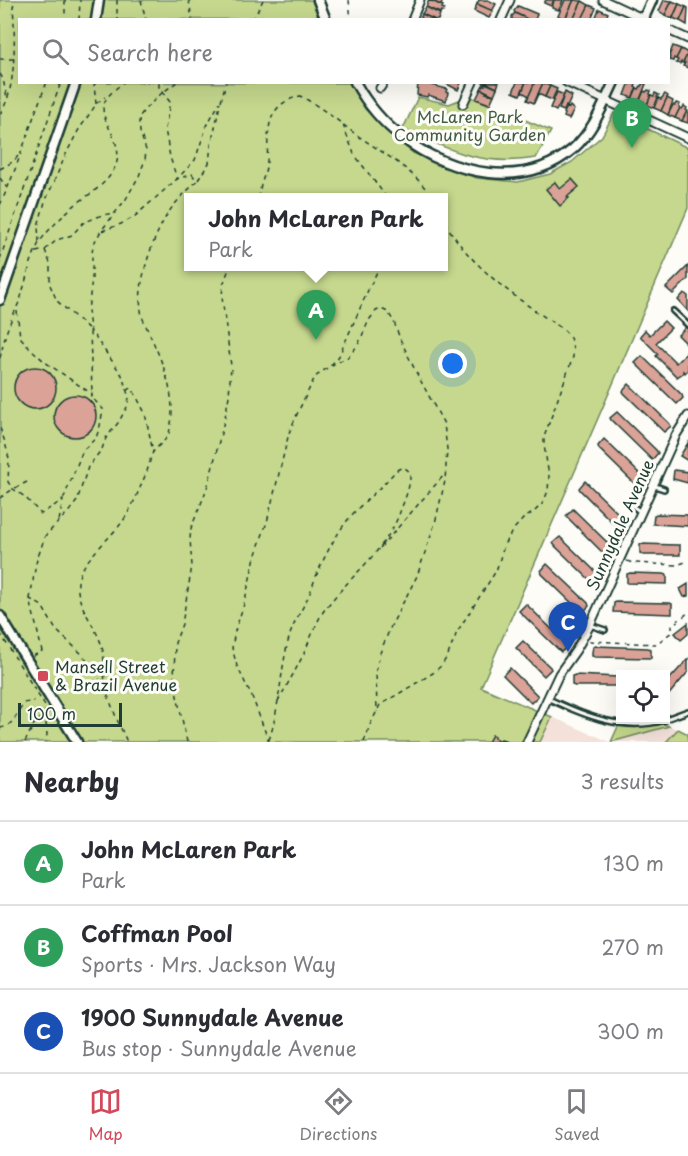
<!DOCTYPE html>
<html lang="en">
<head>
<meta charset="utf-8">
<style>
	body { margin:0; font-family:"Playpen Sans",sans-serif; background:#f2f2f3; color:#2b2b33 }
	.controls { position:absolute; right:18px; bottom:18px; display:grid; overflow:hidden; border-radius:0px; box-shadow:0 6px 24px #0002 }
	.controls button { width:54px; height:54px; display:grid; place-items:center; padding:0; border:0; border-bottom:2px solid #e1e1e2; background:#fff; color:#2b2b33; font:30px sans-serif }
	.scale { position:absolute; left:18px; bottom:15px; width:104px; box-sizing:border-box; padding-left:6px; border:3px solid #1f3d34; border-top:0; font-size:16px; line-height:21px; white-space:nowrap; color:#1f3d34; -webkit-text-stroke:4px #fdfcf7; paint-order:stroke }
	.you { position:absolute; left:453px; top:364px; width:21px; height:21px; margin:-15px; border:4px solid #fff; border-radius:50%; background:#1a73e8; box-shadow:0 0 0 9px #1a73e833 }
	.badge { display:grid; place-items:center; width:39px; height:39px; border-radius:50%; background:#d1495b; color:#fff; font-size:20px; font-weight:700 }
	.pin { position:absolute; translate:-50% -50px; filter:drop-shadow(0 2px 3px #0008) }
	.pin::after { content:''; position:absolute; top:32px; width:21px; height:18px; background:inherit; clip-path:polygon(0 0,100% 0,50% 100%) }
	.popup { position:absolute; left:184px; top:193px; width:264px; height:78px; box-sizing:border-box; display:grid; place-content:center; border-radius:0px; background:#fff; filter:drop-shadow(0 2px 4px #0005); font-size:20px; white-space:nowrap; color:#7c7c81 }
	.popup b { font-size:22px; color:#2b2b33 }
	.popup::after { content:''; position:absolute; left:50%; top:100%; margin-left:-12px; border:12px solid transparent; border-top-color:#fff }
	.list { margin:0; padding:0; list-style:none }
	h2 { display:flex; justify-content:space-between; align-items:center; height:78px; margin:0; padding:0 24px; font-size:26px }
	h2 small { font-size:20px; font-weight:400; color:#7c7c81 }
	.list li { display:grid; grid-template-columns:39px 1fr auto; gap:18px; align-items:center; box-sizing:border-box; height:84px; padding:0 24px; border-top:2px solid #e1e1e2 }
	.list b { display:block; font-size:22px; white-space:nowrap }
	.list p { margin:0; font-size:20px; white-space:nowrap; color:#7c7c81 }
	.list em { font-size:20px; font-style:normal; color:#7c7c81 }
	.icon { flex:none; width:33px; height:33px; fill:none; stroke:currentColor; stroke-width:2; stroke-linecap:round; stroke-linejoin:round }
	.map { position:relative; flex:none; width:688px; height:742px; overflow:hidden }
	.search { position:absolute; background:#fff; box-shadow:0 6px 24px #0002; left:18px; right:18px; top:18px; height:66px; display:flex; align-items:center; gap:15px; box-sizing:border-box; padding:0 21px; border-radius:0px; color:#7c7c81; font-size:22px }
	.sheet { height:330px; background:#fff }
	nav { display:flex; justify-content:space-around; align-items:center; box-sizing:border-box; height:84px; border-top:2px solid #e1e1e2; background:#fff; font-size:16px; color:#7c7c81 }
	nav a { display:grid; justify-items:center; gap:3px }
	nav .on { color:#d1495b }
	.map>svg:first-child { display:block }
	.built { fill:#f3e1da }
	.green { fill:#c5d88d; stroke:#728a60; stroke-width:1.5; fill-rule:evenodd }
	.building { fill:#dba297; stroke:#1f3d34; stroke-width:1.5 }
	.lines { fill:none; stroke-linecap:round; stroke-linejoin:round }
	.service-casing { stroke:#1f3d34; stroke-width:8 }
	.minor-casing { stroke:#1f3d34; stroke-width:11 }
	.tertiary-casing { stroke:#1f3d34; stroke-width:13 }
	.path { stroke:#1f3d34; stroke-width:1.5; stroke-dasharray:4.5 4.5; stroke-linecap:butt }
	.service { stroke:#fdfcf7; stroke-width:3 }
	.minor { stroke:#fdfcf7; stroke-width:7 }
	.tertiary { stroke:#fdfcf7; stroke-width:8 }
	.poi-dot { fill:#d1495b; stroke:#fdfcf7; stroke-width:2 }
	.labels { text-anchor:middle; stroke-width:6; stroke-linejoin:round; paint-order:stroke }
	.park-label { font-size:16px; fill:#405c46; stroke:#fdfcf7 }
	.street-label { font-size:16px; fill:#1f3d34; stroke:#fdfcf7 }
	.poi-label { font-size:16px; fill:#1f3d34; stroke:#fdfcf7; text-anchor:start }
</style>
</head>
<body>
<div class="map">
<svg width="688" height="742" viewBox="0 0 688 742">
	<rect width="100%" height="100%" fill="#fdfcf7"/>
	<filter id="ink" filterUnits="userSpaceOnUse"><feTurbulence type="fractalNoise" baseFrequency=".0167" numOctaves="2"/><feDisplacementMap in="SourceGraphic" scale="12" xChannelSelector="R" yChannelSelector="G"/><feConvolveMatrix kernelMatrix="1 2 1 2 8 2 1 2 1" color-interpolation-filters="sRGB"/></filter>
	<g filter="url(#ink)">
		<!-- built -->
		<polygon class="built" points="552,717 610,742 621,720 656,720 688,734 688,742 540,742"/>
		<!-- green -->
		<g class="green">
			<path d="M0,0H312L319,19L20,20V82L351,83L365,109L413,153L477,178L518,182L550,174L572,162L602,136L614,113L688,148V208L612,386L481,687L552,717L540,742H0ZM188,198H443V266H188Z"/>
			<path d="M469,96L551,131L536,158C483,167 449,150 403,129L418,97L449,104Z"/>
			<polygon points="621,720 655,720 669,726 611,742"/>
			<polygon points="678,729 688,734 688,742 666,742"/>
		</g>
		<!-- building -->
		<g class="building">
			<polygon points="429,0 443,0 441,5"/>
			<polygon points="429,0 443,6 442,8 445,9 443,12 441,11 440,13 426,7"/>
			<polygon points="479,0 488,0 496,4 492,11 477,4"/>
			<polygon points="546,0 554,0 551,6 544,3"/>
			<polygon points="554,0 563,0 559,10 552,8"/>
			<polygon points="565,0 574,0 565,19 558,16"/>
			<polygon points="574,0 582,1 573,20 569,20 566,17"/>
			<polygon points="664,0 672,1 665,15 659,11"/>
			<polygon points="582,1 589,5 582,20 573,20"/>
			<polygon points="672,1 679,4 672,19 665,15"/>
			<polygon points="477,4 493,11 489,18 474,11"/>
			<polygon points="679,4 686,7 680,21 673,18"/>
			<polygon points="589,5 596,8 591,20 584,20 582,19"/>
			<polygon points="518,6 537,14 535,20 529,20 515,13 514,11"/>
			<polygon points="426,7 440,14 438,20 435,20 422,14"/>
			<polygon points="686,7 688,8 687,25 680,21"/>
			<polygon points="599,9 608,13 605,20 595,19"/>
			<polygon points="515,13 529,20 512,20 512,16"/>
			<polygon points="422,14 435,20 420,20"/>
			<polygon points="673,46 681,49 676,59 674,58 673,61 669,60 670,57 669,56"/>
			<polygon points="681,49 688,53 683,63 681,62 680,64 676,63 678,60 676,59"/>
			<polygon points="688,53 688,68 683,66 685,63 683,63"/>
			<polygon points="418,82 430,82 432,83 431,85 447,89 446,92 448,93 446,101 428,95 427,97 417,95"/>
			<polygon points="443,82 460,82 461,83 458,90"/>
			<polygon points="483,82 497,88 494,95 481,89 483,85 485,85"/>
			<polygon points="485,82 499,82 497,88"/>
			<polygon points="517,82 526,82 520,95 513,92"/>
			<polygon points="526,82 535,82 529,96 522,92"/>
			<polygon points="535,82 543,83 534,103 527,100"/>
			<polygon points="630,82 637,82 635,87 637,88 632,98 625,95"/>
			<polygon points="543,83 550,86 545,97 538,94"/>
			<polygon points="643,83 646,84 639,102 632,99 637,88 639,89"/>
			<polygon points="550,86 557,89 552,100 545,97"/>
			<polygon points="481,89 487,92 486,93 494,95 490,104 476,99"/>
			<polygon points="648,90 651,91 650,94 651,95 647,105 639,102 644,91 646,92"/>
			<polygon points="557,92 564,95 556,111 550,108"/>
			<polygon points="565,92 572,96 567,107 566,106 564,111 559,109"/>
			<polygon points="655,93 659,95 657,97 658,98 654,108 647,105 651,95 654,96"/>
			<polygon points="665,94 668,96 661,111 654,108 658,98 661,99"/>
			<polygon points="667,98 673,101 668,115 661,111"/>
			<polygon points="676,103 680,104 679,107 680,108 675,118 668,115 673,105 675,105"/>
			<polygon points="570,106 574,110 569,119 564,117 565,114 564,113 567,107 569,108"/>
			<polygon points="684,106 687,108 686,110 687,111 682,121 675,118 680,108 682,109"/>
			<polygon points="687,111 688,111 688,123 682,121"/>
			<polygon points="572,179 579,187 567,197 569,198 560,206 546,189 555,182 560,189"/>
			<polygon points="688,266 688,279 673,294 666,288"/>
			<polygon points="684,293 688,296 688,311 678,300"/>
			<polygon points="664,321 671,328 656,343 676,363 688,351 688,370 685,373 683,371 683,373 677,377 656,356 658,354 640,336 645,330 650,335"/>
			<polygon points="687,326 688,326 688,345 678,335"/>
			<polygon points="642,356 682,395 683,398 677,404 635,363"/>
			<circle cx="35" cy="388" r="21"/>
			<polygon points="629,384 669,423 671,426 664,432 624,393 623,391"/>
			<circle cx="75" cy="416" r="21"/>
			<polygon points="617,412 656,450 658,453 652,460 611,420 610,418"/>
			<polygon points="604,439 644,478 646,481 639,488 599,449 598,446"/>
			<polygon points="688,443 688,461 680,456"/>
			<polygon points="674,470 688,472 688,483 673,479"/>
			<polygon points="585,481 625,520 627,523 620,530 580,490 579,488"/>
			<polygon points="573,509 613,548 614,550 607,557 566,516"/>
			<polygon points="657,514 688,515 688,526 653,524 654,515"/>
			<polygon points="560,537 600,576 601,578 595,585 555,546 553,543"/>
			<polygon points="640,544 678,545 680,545 680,555 643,555 640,553"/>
			<polygon points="547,564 588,603 589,606 582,613 542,574 541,571"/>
			<polygon points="630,573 664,574 667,575 667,584 627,583 627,574"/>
			<polygon points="688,584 688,596 684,597 680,589"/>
			<polygon points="616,602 670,603 672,604 672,614 613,612 614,603"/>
			<polygon points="526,604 566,643 568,646 561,652 521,613 519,611"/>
			<polygon points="688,623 688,634 681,640 675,633"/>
			<polygon points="523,641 550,667 551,669 544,676 516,648"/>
			<polygon points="596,646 648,648 651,649 651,658 595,657 592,656 592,652 593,647"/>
			<polygon points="688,659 688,672 666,698 666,683"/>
			<polygon points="510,668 538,696 531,703 503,675"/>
			<polygon points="575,675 618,677 620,677 620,686 575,686 572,685 572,676"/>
			<polygon points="492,735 494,736 494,738 500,741 501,739 507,741 488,742"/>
		</g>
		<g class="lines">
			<!-- service casing -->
			<g class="service-casing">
				<g id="service">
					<polyline points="673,311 688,325"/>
					<polyline points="655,486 664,489"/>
					<polyline points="631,505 641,512"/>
					<polyline points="590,625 605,630"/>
					<path d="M549,699C585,716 624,732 665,720"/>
					<polyline points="666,719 688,711"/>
				</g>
			</g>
			<!-- minor casing -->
			<g class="minor-casing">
				<g id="minor">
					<polyline points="603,0 646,20"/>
					<polyline points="412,20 420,0"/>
					<polyline points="501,20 510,0"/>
					<polyline points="668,30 688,39"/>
					<polyline points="566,82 688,138"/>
					<polyline points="380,88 384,82"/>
					<polyline points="463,104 473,82"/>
					<polyline points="527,742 559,674 576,650 590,625 676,435 688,416"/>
				</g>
			</g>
			<!-- tertiary casing -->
			<g class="tertiary-casing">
				<g id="tertiary">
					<polyline points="318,0 326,20"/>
					<polyline points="96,20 99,0"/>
					<polyline points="643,20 652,0"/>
					<path d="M355,82C367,104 383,123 403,138C450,174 524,191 573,149C593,131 603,106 614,82"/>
					<polyline points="0,300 76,82"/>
					<polyline points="0,616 77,742"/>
				</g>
			</g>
			<!-- path -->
			<g class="path">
				<polyline points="65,0 65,20"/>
				<polyline points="117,0 117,20"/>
				<polyline points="141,0 146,20"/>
				<polyline points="189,0 192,20"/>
				<polyline points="349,0 351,20"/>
				<polyline points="79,20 80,0"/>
				<polyline points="253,20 263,0"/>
				<polyline points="0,59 14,59"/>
				<polyline points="0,74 3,79 7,98"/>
				<polyline points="221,101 226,82"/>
				<polyline points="96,104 94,85 97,82"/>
				<path d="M0,114C17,90 15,35 13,6L16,0"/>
				<polyline points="343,125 354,154 387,198"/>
				<polyline points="0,169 14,161 18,156"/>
				<polyline points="0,178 7,188"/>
				<polyline points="198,180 209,163 211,145 220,105"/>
				<path d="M258,198C260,185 266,173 267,161C269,131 264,105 300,96C318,105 337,120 354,133C379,151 416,170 432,198"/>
				<path d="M0,205C19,165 30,123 47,82"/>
				<polyline points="102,231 121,224 134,217 177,179 195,160 207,125 220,102"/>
				<polyline points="39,242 38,226 45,202 67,152 78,131 97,103 105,97"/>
				<polyline points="45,250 50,263 50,285 57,301 90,330 92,393"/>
				<polyline points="36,252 45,250 57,240 72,235 83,223 102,215 115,213"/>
				<polyline points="0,259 61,82"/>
				<polyline points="17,311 20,337 30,348 45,362 92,394 91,397 103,409 100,426 96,438 83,450 63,500"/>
				<path d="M0,358C3,346 5,334 10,323C13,314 18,306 21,297C26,280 30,262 38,245C43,235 57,222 65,214C80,198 102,190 113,171C131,141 91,119 107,98C111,92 118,87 124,82"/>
				<polyline points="331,365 339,356 369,288 380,266"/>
				<polyline points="127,390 132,388 145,413 153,452"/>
				<polyline points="0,428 5,442 9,459 8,482 13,489 25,497 41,514 63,500 59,521"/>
				<polyline points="0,498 13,489 29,481"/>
				<polyline points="380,548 444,475"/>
				<polyline points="627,561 633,563 677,565 688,561"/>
				<polyline points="30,599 36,563 45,536 70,510 77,501 88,467 102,449 106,438 118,423 127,407 129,398 122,375 90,330 88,310 92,280 92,254 93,245 101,231 126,199 139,176 145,160 146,150 140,132 139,122 140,116 145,109 162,93 177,82"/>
				<polyline points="0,633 45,706 45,714"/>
				<polyline points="589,641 656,644 672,632 672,625 688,613"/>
				<polyline points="33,656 42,651 30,599 42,606 56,630 83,655 105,688 116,717 127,742"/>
				<path d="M105,688C104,675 105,659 102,647C96,623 70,601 80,574C86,558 112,536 123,521C133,506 140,488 147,471C149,466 150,459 152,454C156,446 166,442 169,433C180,393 158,354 143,319C134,292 150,245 164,220C172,205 185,193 197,181L192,174L177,179L170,157L165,129L170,102L159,88V82"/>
				<polyline points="46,723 47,734 46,742"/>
				<path d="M0,728C14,726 17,713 24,703L34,701"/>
				<path d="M269,740C280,707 280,671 289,638C293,623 302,610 308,597C312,589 314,580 318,572C326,553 337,533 350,517C363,502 379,490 392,475C395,472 398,468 403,468C419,469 403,503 400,512C385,553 347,578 323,612C315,625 310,640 304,653C296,670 287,685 278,701"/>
				<polyline points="25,742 34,724 50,711"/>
				<polyline points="187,742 174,682 175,643 182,624 192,566 190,539 191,528 201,504 209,482 225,417 229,396 231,366 222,297 223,285 230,266"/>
				<polyline points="269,742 253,699 237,666 232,648 235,631 244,604 255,557 267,522 289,433 298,412 315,377 330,366 348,357 358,345 369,320 376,311 381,309 388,312 394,322 400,339 416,372 444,424 447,449 445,481 435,523 417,576 391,626 380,653 376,671 377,712"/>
				<path d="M364,742L370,725L380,705L433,673L442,665L448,655L457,632L496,571L505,543L513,530L523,519L534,512L543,503L548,491L549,476L544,445V437L573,357C573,345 572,338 564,330C519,300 470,268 443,219"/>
			</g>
			<!-- service -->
			<use href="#service" class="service"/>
			<!-- minor -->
			<use href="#minor" class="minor"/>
			<!-- tertiary -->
			<use href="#tertiary" class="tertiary"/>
		</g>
	</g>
	<!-- markers -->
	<rect class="poi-dot" x="37" y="670" width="12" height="12" rx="3"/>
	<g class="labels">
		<!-- park labels -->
		<g class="park-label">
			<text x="470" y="123">McLaren Park<tspan x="470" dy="18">Community Garden</tspan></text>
		</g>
		<!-- street labels -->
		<g class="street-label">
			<text transform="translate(620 525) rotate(-66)" y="6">Sunnydale Avenue</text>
		</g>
		<!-- poi labels -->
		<g class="poi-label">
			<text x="55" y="673">Mansell Street<tspan x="55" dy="18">&amp; Brazil Avenue</tspan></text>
		</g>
	</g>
</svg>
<div class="controls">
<button><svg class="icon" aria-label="locate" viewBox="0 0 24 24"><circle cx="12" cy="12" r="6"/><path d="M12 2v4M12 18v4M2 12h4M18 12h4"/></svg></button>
</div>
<div class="scale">100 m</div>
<div class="you"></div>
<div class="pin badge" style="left:316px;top:340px;background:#2e9e5b">A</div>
<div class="popup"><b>John McLaren Park</b>Park</div>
<div class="pin badge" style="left:632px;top:148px;background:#2e9e5b">B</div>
<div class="pin badge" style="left:568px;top:652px;background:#1a4fb4">C</div>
<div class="search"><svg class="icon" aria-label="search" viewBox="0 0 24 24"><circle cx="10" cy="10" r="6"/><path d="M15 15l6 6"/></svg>Search here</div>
</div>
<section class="sheet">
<h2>Nearby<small>3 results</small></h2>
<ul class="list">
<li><span class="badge" style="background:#2e9e5b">A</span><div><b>John McLaren Park</b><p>Park</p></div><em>130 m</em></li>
<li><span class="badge" style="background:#2e9e5b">B</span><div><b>Coffman Pool</b><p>Sports · Mrs. Jackson Way</p></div><em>270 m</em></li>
<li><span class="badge" style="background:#1a4fb4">C</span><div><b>1900 Sunnydale Avenue</b><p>Bus stop · Sunnydale Avenue</p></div><em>300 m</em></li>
</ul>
</section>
<nav>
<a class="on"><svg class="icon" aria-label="map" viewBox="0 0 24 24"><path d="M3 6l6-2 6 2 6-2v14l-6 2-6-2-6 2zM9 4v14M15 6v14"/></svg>Map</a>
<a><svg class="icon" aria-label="directions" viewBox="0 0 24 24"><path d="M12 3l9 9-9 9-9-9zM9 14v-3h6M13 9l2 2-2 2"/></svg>Directions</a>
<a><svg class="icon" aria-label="saved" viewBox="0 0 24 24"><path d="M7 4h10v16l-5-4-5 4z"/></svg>Saved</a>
</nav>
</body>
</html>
